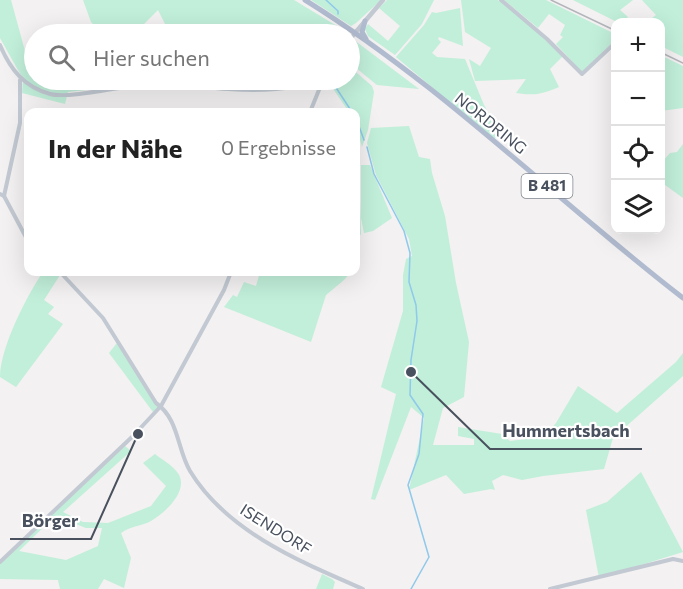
<!DOCTYPE html>
<html lang="de">
<head>
<meta charset="utf-8">
<style>
	body { margin:0; font-family:Commissioner,sans-serif; background:#f6f6f6; color:#222 }
	.controls { position:absolute; right:18px; top:18px; display:grid; overflow:hidden; border-radius:12px; box-shadow:0 6px 24px #0002 }
	.controls button { width:54px; height:54px; display:grid; place-items:center; padding:0; border:0; border-bottom:2px solid #e0e0e0; background:#fff; color:#222; font:30px sans-serif }
	.list { margin:0; padding:0; list-style:none }
	h2 { display:flex; justify-content:space-between; align-items:center; height:78px; margin:0; padding:0 24px; font-size:26px }
	h2 small { font-size:20px; font-weight:400; color:#767676 }
	.icon { flex:none; width:33px; height:33px; fill:none; stroke:currentColor; stroke-width:2; stroke-linecap:round; stroke-linejoin:round }
	.map { position:relative; flex:none; width:683px; height:589px; overflow:hidden }
	.search { position:absolute; background:#fff; box-shadow:0 6px 24px #0002; left:24px; top:24px; width:336px; height:66px; display:flex; align-items:center; gap:15px; box-sizing:border-box; padding:0 21px; border-radius:33px; color:#767676; font-size:22px }
	.panel { position:absolute; background:#fff; box-shadow:0 6px 24px #0002; left:24px; top:108px; width:336px; height:168px; border-radius:12px }
	.map>svg:first-child { display:block }
	.green { fill:#c1efda; fill-rule:evenodd }
	.lines { fill:none; stroke-linecap:round; stroke-linejoin:round }
	.stream { stroke:#8fc9eb; stroke-width:1.5 }
	.minor { stroke:#c2c9d2; stroke-width:4 }
	.tertiary { stroke:#c2c9d2; stroke-width:4.5 }
	.primary { stroke:#b1bbcf; stroke-width:5 }
	.rail { stroke:#b3b5bb; stroke-width:1.5 }
	.labels { text-anchor:middle; stroke-width:4.5; stroke-linejoin:round; paint-order:stroke }
	.shield { fill:#fff; stroke:#80858e; stroke-width:1.5 }
	.shield-label { font-size:15px; font-weight:bold; fill:#49515e }
	.street-label { font-size:16px; fill:#49515e; stroke:#fff }
	.leader { fill:none; stroke:#49515e; stroke-width:2 }
	.callout-dot { fill:#49515e; stroke:#fff; stroke-width:2 }
	.callout-label { font-size:18px; text-anchor:middle; font-weight:bold; fill:#49515e; stroke:#fff; stroke-width:4.5; stroke-linejoin:round; paint-order:stroke }
</style>
</head>
<body>
<div class="map">
<svg width="683" height="589" viewBox="0 0 683 589">
	<rect width="100%" height="100%" fill="#f3f1f1"/>
	<!-- green -->
	<g class="green">
		<polygon points="0,0 11,0 25,51 34,67 34,80 94,80 86,90 68,92 65,104 22,93 23,79 0,38"/>
		<polygon points="83,0 294,0 342,29 339,34 242,34 239,30 234,34 170,34 158,10 134,34 103,34 91,22"/>
		<polygon points="311,0 381,0 356,23 351,26"/>
		<polygon points="387,0 434,0 422,24 395,55 368,36 365,29 368,24 388,41 400,26 379,8"/>
		<path d="M461,0H498L509,7L563,56L550,69L559,87C542,94 535,96 516,93L526,79L475,81L469,59L480,66L491,48L465,32Z"/>
		<polygon points="504,0 546,0 615,34 615,40 582,72 556,44 563,37 560,35 565,25 549,14 538,28"/>
		<polygon points="573,0 633,0 620,10 628,17 623,22 617,22"/>
		<polygon points="642,0 683,0 683,57 661,46 660,22 647,22 656,15"/>
		<polygon points="460,8 463,46 439,37 438,39 441,42 432,53 437,57 465,59 484,105 500,133 494,139 396,57 424,25 432,12 436,13"/>
		<polygon points="354,40 419,89 377,85 350,63 350,48"/>
		<polygon points="660,55 683,66 683,108 661,111"/>
		<polygon points="350,67 372,86 374,92 368,130 362,147 356,125 356,112 349,112 327,80 350,80"/>
		<polygon points="266,80 307,80 306,82 272,90"/>
		<polygon points="409,126 419,157 430,159 432,173 445,216 456,283 469,342 464,397 443,408 433,445 474,445 474,439 458,436 458,427 502,434 510,441 542,437 556,423 578,386 617,413 676,362 683,353 683,376 613,438 604,469 543,476 522,480 503,475 492,481 495,490 491,489 464,494 446,475 409,490 424,418 411,407 375,500 371,499 396,394 381,387 403,311 403,275 406,259 412,256 409,239 376,175 367,143 371,128"/>
		<polygon points="683,144 683,198 661,182 660,159 663,161 670,153 677,152"/>
		<polygon points="356,163 359,166 361,234 356,242"/>
		<polygon points="361,165 370,165 392,218 373,231 364,233 361,218"/>
		<path d="M43,272H57L60,275L44,300L54,307L48,314L63,324L16,387L0,377C0,348 27,295 43,272Z"/>
		<polygon points="260,272 351,272 344,280 326,295 311,342 224,307 233,295 237,297 244,282 256,286"/>
		<polygon points="117,343 158,407 153,412 109,353"/>
		<path d="M125,446L131,451L63,512L83,522L108,523L151,506L166,486L143,463L155,454C161,459 172,465 177,472C191,489 165,513 151,521C142,526 130,526 121,533L131,558L124,588L104,579L98,589H60L58,580L0,579V563ZM55,516L86,528H102L98,546L66,560L19,551Z"/>
		<polygon points="641,472 683,552 599,578 586,510 607,502"/>
		<polygon points="322,574 332,579 335,582 333,589 316,589"/>
	</g>
	<g class="lines">
		<!-- stream -->
		<g class="stream">
			<polyline points="326,0 338,11 338,14"/>
			<polyline points="334,34 336,29"/>
			<polyline points="331,80 352,112"/>
			<polyline points="356,118 364,140"/>
			<polyline points="367,147 374,174 404,231 410,253 409,282 416,305 417,321 411,360 410,395 423,414 419,454 408,485 429,557 411,589"/>
		</g>
		<!-- minor -->
		<g class="minor">
			<polyline points="501,0 547,39 582,74 616,42"/>
			<polyline points="350,40 355,33"/>
			<path d="M0,45C10,69 24,87 50,94C67,99 125,86 146,84C173,80 201,88 228,89C264,92 289,89 324,80"/>
			<polyline points="310,112 323,80"/>
			<polyline points="0,194 4,196 28,241"/>
			<polyline points="4,196 20,123 20,80"/>
			<path d="M60,272L103,318L156,403C179,419 177,449 190,471C227,532 301,562 363,589"/>
			<polyline points="0,562 133,436 161,406 224,290 231,272"/>
			<polyline points="550,589 673,559 683,561"/>
		</g>
		<!-- tertiary -->
		<polyline class="tertiary" points="355,33 383,0"/>
		<!-- primary -->
		<g class="primary">
			<path d="M305,0C441,84 557,201 683,298"/>
			<polyline points="365,21 362,32 366,39"/>
		</g>
		<!-- rail -->
		<g class="rail">
			<polyline points="551,0 616,31"/>
			<polyline points="660,52 683,63"/>
		</g>
	</g>
	<g class="labels">
		<!-- shield labels -->
		<rect class="shield" x="521.5" y="174" width="51" height="24" rx="4.5"/>
		<g class="shield-label">
			<text x="547" y="191">B 481</text>
		</g>
		<!-- street labels -->
		<g class="street-label">
			<text transform="translate(491 123) rotate(39)" y="6">NORDRING</text>
			<text transform="translate(276 529) rotate(32)" y="6">ISENDORF</text>
		</g>
	</g>
	<!-- callouts -->
	<path class="leader" d="M411 372L490 449H642M138 434L91 539H10"/>
	<g class="callout-dot">
		<circle cx="411" cy="372" r="6"/>
		<circle cx="138" cy="434" r="6"/>
	</g>
	<g class="callout-label">
		<text x="566" y="437">Hummertsbach</text>
		<text x="50" y="527">Börger</text>
	</g>
</svg>
<div class="controls">
<button>+</button>
<button>−</button>
<button><svg class="icon" aria-label="locate" viewBox="0 0 24 24"><circle cx="12" cy="12" r="6"/><path d="M12 2v4M12 18v4M2 12h4M18 12h4"/></svg></button>
<button><svg class="icon" aria-label="layers" viewBox="0 0 24 24"><path d="M12 4l9 5-9 5-9-5zM3 14l9 5 9-5"/></svg></button>
</div>
<div class="search"><svg class="icon" aria-label="search" viewBox="0 0 24 24"><circle cx="10" cy="10" r="6"/><path d="M15 15l6 6"/></svg>Hier suchen</div>
<section class="panel">
<h2>In der Nähe<small>0 Ergebnisse</small></h2>
<ul class="list">
</ul>
</section>
</div>
</body>
</html>
